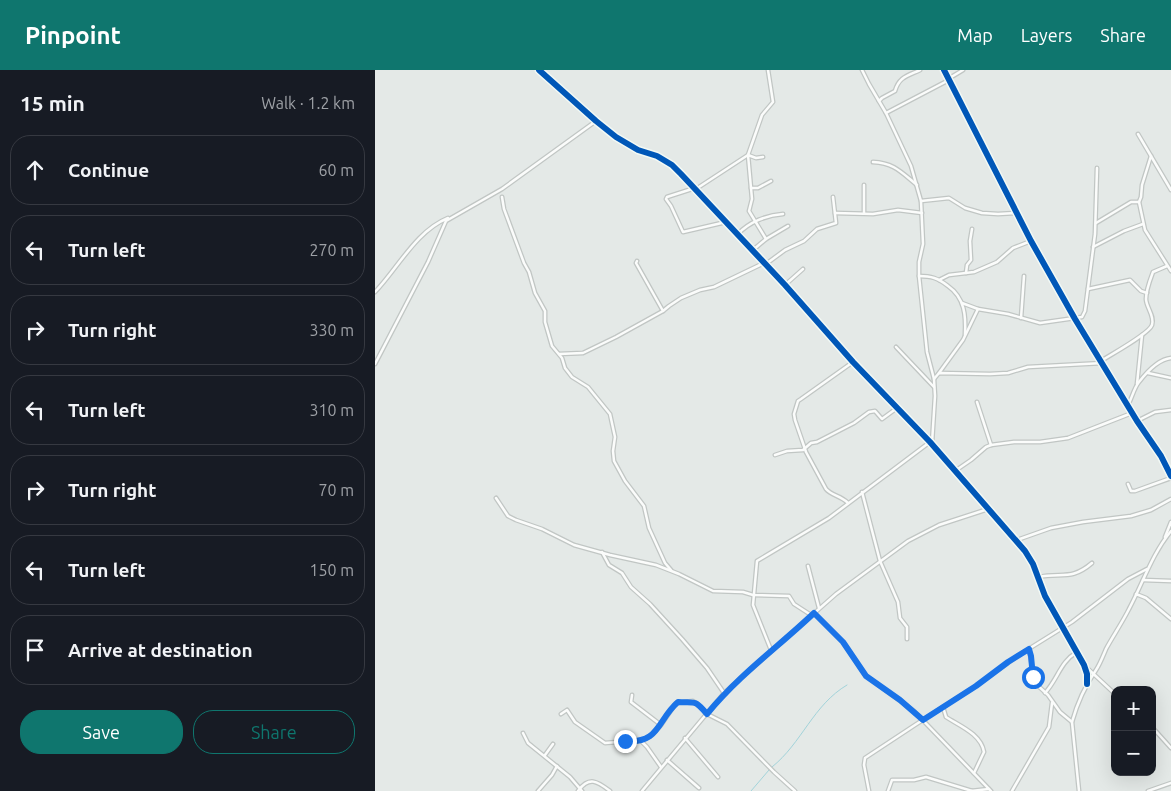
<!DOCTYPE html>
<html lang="en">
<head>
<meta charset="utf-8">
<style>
	body { margin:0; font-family:Ubuntu,sans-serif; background:#242831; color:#f1f3f6 }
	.controls { position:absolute; right:15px; bottom:15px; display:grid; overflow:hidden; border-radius:10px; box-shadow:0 5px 20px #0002 }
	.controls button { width:45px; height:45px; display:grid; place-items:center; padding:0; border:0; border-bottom:1px solid #363941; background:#171b24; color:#f1f3f6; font:25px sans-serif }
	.stop { position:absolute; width:15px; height:15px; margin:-11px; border:4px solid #1a73e8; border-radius:50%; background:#fff }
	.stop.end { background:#1a73e8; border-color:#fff; box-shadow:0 1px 5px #0008 }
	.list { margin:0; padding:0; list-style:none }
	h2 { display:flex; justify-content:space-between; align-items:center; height:65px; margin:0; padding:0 20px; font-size:21px }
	h2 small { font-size:16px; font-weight:400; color:#9ea1a6 }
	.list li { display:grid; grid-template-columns:32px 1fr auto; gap:15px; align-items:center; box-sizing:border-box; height:70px; margin:0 10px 10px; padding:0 10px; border:1px solid #363941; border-radius:20px }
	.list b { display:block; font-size:19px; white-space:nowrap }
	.list em { font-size:16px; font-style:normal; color:#9ea1a6 }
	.actions { display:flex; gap:10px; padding:15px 20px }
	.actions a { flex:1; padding:11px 0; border:1px solid #0f766e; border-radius:20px; text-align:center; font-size:18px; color:#0f766e }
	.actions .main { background:#0f766e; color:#fff }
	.icon { flex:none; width:28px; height:28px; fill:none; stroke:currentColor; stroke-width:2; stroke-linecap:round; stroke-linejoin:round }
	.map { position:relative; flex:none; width:796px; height:721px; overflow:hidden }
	header { display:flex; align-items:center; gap:30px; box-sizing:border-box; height:70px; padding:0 25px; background:#0f766e; color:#fff }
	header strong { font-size:24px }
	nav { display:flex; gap:28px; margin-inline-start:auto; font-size:18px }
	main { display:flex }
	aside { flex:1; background:#171b24 }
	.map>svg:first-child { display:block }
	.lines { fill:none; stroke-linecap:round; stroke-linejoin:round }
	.stream { stroke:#a2d3da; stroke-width:1 }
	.street-casing { stroke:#c1c6c4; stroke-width:5 }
	.street { stroke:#fbfcfb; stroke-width:2.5 }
	.cycleway-casing { stroke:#f2f9f5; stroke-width:9 }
	.cycleway { stroke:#0057b8; stroke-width:6 }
	.route { stroke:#1a73e8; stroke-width:6 }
</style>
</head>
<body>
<header>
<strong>Pinpoint</strong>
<nav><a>Map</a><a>Layers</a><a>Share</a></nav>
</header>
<main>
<aside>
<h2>15 min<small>Walk · 1.2 km</small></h2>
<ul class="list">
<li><svg class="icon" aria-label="ahead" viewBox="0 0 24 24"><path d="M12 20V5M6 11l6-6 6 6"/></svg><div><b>Continue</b></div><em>60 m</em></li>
<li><svg class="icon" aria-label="left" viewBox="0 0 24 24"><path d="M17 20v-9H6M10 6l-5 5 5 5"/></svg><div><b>Turn left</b></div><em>270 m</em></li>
<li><svg class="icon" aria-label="right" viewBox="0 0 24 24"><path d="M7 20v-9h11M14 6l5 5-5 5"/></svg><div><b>Turn right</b></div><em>330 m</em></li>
<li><svg class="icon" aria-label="left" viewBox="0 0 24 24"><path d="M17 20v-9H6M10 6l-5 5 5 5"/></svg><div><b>Turn left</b></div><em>310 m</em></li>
<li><svg class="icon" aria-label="right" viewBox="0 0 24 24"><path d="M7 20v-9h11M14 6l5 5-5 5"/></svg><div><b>Turn right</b></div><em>70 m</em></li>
<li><svg class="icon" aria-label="left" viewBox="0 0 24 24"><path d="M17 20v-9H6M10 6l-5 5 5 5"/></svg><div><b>Turn left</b></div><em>150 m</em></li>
<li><svg class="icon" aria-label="arrive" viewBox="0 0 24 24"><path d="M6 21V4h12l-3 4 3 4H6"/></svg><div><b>Arrive at destination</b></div></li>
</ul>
<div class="actions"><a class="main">Save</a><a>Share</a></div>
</aside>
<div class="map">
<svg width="796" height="721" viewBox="0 0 796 721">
	<rect width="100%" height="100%" fill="#e4e9e7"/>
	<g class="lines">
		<!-- stream -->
		<g class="stream">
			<path d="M397,697C427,673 438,635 472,615"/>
			<polyline points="376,721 394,700"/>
		</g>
		<!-- street casing -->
		<g class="street-casing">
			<g id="street">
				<polyline points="164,0 221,51 241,67 263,80 282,86 297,95 306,104 410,215 478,292 555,372 650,481 658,494 670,526 709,595 712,604 712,614"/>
				<polyline points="487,0 494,14 511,43 536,96 546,131 548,174 544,192 544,206 552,282 559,309 560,326 557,373"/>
				<polyline points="569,0 656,171 700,249 762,351 786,386 796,406"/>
				<polyline points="573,9 588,0"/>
				<path d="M504,31L507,28L520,21C524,7 532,6 545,0"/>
				<polyline points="511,43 574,10"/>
				<polyline points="763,64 796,120"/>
				<polyline points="776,86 767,115 766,127 764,132 770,160 796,201"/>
				<polyline points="388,87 381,88 373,85 377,129 374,141 391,169"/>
				<path d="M498,92C519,93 526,102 542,115"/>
				<polyline points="489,115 489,143"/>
				<polyline points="320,118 292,127 291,129 296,136 308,162 351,152"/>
				<polyline points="376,118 383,118 396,111"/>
				<polyline points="321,119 373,85 387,45 398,32 393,0"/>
				<polyline points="127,127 129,139 149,193 154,202 160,223 170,241 170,252 177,276 187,288 190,298 197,307 213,317 235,344 240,367 238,381 239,391 250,411 269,436 274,458 290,493 296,500"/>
				<polyline points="546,131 574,128 590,138 607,143 623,144 641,143"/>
				<polyline points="460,143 498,144 523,140 547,143"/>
				<polyline points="721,153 756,132 764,132"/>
				<path d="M363,164C374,152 392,145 408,144"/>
				<polyline points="718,177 749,161 768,154"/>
				<polyline points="378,180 391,169 413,156"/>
				<polyline points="262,191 261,193 288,241"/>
				<polyline points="391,194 410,180 429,171 442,159 461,153 458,127"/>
				<polyline points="591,203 592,195 596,190 595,171 597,159"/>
				<path d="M544,206C556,206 563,208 573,216C590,228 591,246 590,265"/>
				<polyline points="564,210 574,205 599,202 622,192 638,178 656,171"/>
				<polyline points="410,215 428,199"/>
				<polyline points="713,219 755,210 766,221 772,223"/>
				<path d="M0,222C23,198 41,161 73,148"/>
				<polyline points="587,233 603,239 633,244 665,253 707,247 710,241 720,164 722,98"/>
				<polyline points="646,248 649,206"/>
				<polyline points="521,277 559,317"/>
				<polyline points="184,284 208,283 241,267 288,241 294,236 306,228 325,220 339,217 389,193"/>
				<path d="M726,291C735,285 774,264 777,255C780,246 771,237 771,229C771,220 775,210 778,202L792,196"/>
				<polyline points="0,294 53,192 71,151 127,119 221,51"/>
				<polyline points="564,303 588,270 603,239"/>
				<polyline points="773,303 796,308"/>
				<polyline points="559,309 564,303 615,304 633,303 653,297 728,293"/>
				<polyline points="762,314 767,265"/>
				<polyline points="602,332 616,375"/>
				<path d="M753,335C757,328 759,318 764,312C771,303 784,289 796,288"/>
				<polyline points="762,351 780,342 796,340"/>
				<polyline points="400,385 412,381 428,380 436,373 442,372 479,353 494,342 500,341 507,349 522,338"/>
				<polyline points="580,401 596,390 611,377 616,375 639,372 665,372 693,368 757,343"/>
				<polyline points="753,414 756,421 760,421 796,408"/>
				<polyline points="487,422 505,491 523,532 525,548 532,557 532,569"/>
				<polyline points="121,428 133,446 141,450 167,459 199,475 235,485 281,495 304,504 338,521 368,522 378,525 414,526 419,534 436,545"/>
				<path d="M473,433C465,425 457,426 451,419L431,382L420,350L419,344L423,331L426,329L478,292"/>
				<polyline points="790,467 796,452"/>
				<polyline points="642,470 676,458 708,452 756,446 776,440 796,429"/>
				<polyline points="227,482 234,495 247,503 256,517 275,534 307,569 332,598 349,623"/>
				<polyline points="433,496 444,538"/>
				<path d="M663,507C687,502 696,511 717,493"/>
				<polyline points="768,510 796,511"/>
				<polyline points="761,524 771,528 796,549"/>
				<polyline points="439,543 468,572 491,606 539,641 616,721"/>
				<polyline points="654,579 660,613 673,625 685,642 697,652"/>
				<polyline points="396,580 378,535 382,491 454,448 555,372"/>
				<polyline points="710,596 740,624"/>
				<path d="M670,623C683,609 685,592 702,582"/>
				<polyline points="257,625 256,632 286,655"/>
				<path d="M568,637L571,647C585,656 606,664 609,682L599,703"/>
				<polyline points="186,644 192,640 200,652 230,673 268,670 277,665 286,655 301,633 318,631 325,636 332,644 352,654 399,702 420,721"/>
				<polyline points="777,657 796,678"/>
				<polyline points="148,663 153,673 195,707 207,721"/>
				<polyline points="310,668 343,707"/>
				<polyline points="266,671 272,677 286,697"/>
				<polyline points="170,685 178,674"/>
				<polyline points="292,690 324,718"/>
				<polyline points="163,721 177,705 182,696"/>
				<path d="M203,721C214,706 222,711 235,721"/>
				<polyline points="267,721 349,623 461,524 533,471 564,455 613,439"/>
				<polyline points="494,721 489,695 490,688 540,655 601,616 644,585 697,552 753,509 772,499"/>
				<polyline points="513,721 517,710 539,710 551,707 597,721"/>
				<polyline points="596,721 614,719"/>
				<polyline points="637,721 674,657 677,633"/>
				<path d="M704,721L697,652C702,634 710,616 721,600C725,594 728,586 731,579C738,566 747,553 754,539C768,513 777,484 796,461"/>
				<polyline points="773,721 796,713"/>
			</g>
		</g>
		<!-- street -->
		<use href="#street" class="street"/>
		<!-- cycleway casing -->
		<g class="cycleway-casing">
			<g id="cycleway">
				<polyline points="164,0 221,51 241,67 263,80 282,86 297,95 306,104 410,215 478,292 555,372 650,481 658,494 670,526 709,595 712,604 712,614"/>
				<polyline points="569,0 656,171 700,249 762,351 786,386 796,406"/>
			</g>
		</g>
		<!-- cycleway -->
		<use href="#cycleway" class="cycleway"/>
	</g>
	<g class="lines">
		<!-- route -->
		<path class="route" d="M250,671C285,674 282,650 303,632C321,633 319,629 332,644C365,604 402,578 439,543L468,572L491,606L525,630L548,650L601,616L633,592L654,579L656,586L658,607"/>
	</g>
</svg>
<div class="controls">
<button>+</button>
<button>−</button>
</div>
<div class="stop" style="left:658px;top:607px"></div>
<div class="stop end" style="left:250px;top:671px"></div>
</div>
</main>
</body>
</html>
